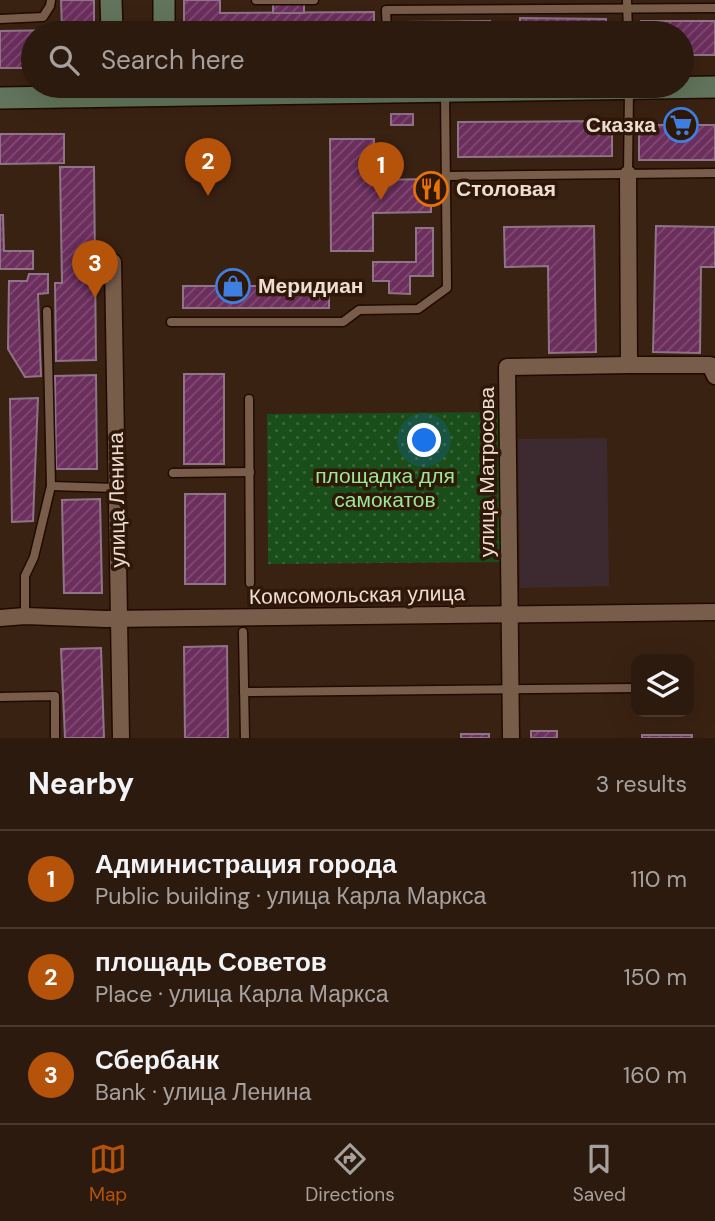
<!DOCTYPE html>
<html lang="en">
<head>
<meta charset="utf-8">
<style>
	body { margin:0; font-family:"DM Sans",sans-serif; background:#38271c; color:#f1f3f6 }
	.controls { position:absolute; right:21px; bottom:21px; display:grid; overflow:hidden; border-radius:14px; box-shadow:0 7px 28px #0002 }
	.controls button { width:63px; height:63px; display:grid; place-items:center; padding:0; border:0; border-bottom:2px solid #48382e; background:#2c1a0e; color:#f1f3f6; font:35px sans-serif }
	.you { position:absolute; left:425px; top:441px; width:24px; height:24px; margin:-18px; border:5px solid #fff; border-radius:50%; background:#1a73e8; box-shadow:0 0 0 10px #1a73e833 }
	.badge { display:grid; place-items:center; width:46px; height:46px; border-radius:50%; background:#b45309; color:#fff; font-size:23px; font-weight:700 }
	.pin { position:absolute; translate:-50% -58px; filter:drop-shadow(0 2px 4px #0008) }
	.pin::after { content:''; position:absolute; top:37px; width:24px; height:21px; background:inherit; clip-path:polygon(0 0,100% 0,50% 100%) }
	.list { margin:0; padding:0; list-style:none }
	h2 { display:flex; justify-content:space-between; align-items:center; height:91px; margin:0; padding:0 28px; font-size:30px }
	h2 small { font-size:23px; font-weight:400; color:#a6a19e }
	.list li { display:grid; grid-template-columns:46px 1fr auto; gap:21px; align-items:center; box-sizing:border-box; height:98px; padding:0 28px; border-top:2px solid #48382e }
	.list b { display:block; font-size:26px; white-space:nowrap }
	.list p { margin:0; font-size:23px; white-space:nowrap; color:#a6a19e }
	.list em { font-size:23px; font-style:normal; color:#a6a19e }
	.icon { flex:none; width:38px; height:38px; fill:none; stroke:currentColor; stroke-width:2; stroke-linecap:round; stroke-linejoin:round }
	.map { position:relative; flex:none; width:715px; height:738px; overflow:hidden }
	.search { position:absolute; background:#2c1a0e; box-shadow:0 7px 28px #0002; left:21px; right:21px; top:21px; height:77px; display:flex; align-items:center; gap:18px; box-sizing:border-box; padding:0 24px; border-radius:38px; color:#a6a19e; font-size:26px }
	.sheet { height:385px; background:#2c1a0e }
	nav { display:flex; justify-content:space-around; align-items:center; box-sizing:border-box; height:98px; border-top:2px solid #48382e; background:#2c1a0e; font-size:19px; color:#a6a19e }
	nav a { display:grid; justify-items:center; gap:4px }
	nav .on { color:#b45309 }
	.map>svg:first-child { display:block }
	.commercial { fill:#3d2a30 }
	.grass { fill:url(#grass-dots) }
	.building { fill:url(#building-hatch); stroke:#8f7387; stroke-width:2 }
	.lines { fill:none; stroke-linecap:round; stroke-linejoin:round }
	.service-casing { stroke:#200a00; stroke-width:11 }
	.minor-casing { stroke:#200a00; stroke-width:19 }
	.secondary-casing { stroke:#200a00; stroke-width:24 }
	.service { stroke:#795d4b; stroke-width:8 }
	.minor { stroke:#795d4b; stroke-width:16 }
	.secondary { stroke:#62745b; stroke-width:21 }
	.labels { text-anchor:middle; stroke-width:7; stroke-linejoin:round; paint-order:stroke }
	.poi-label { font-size:21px; font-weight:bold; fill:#eeddd3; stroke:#2f1808; text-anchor:start }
	.street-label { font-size:21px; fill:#eeddd3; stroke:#2f1808 }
	.park-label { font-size:21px; fill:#99e895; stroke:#2f1808 }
</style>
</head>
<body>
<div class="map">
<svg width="715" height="738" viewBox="0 0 715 738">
	<defs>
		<pattern id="grass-dots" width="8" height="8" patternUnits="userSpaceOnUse" patternTransform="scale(1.75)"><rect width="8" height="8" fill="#194d19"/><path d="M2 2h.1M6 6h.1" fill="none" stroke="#3b663a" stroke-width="1.8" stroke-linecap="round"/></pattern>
		<pattern id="building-hatch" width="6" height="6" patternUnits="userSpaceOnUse" patternTransform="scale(1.75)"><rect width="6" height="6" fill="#6b2e5d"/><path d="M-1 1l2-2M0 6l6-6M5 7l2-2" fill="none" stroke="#804c73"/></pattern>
	</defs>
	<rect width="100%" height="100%" fill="#3a2212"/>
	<!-- commercial -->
	<polygon class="commercial" points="607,438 609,586 520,588 518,439"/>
	<!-- grass -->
	<polygon class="grass" points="503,412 504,562 268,564 267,414"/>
	<!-- building -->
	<g class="building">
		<polygon points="61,0 94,0 94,33 33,33 33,68 0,68 0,31 62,30"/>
		<polygon points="184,0 220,0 220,13 374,12 374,33 184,33"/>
		<rect x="273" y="0" width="31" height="13"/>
		<polygon points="520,18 606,19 606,33 520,33"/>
		<polygon points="490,21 491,33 405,33 405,22"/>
		<polygon points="641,21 715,21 715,55 682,55 682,33 641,33"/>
		<rect x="391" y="114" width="22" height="11"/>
		<polygon points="612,121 612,156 458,157 458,122"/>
		<rect x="639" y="125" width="76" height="35"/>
		<polygon points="0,134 64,134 64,163 0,164"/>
		<polygon points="330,139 374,139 374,180 431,179 431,212 373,213 373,251 331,251"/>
		<polygon points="60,167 94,167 96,360 56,361 55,283 62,283"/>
		<polygon points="0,215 3,215 4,251 33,251 33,269 0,269"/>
		<polygon points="594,226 596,352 549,353 548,266 505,267 504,227"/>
		<polygon points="656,226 715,227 715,267 701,267 700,353 653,352"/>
		<polygon points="416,228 433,228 433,276 410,276 410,294 389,293 389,281 373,281 373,262 416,262"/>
		<polygon points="29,274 48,274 48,293 38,294 41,376 25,377 8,349 9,281 27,281"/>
		<rect x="183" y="286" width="146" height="22"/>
		<rect x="184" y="374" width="40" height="90"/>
		<polygon points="96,375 97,469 56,469 55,376"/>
		<polygon points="38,398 33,521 12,522 10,399"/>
		<rect x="185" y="494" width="40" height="90"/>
		<polygon points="100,499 102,593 64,593 62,500"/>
		<polygon points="227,646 228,738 185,738 184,647"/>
		<polygon points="101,648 104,738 65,738 61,649"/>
		<rect x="531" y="731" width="26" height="7"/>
		<rect x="461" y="734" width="28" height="4"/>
		<rect x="642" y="735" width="50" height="3"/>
	</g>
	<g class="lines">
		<!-- service casing -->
		<g class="service-casing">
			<g id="service">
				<polyline points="256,0 314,0"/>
				<polyline points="627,0 628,33"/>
				<polyline points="0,19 43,17 50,6 51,0"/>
				<polyline points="387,33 386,10 715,8"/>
				<polyline points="628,174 629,90"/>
				<polyline points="446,176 715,173"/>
				<polyline points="171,322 343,322 359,310 418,309 447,288 445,92"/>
				<polyline points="249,399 250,583"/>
				<polyline points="173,473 250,472"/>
				<polyline points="51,486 116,488"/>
				<polyline points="25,616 25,576 34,557 51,486 47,311"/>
				<polyline points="243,632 245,738"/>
				<polyline points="244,692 636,688"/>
				<polyline points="0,697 55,696 55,738"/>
			</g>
		</g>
		<!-- minor casing -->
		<g class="minor-casing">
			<g id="minor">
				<polyline points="628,174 629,365 710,365 715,376"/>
				<polyline points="113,262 121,738"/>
				<polyline points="0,618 25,616 106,619 715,612"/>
				<polyline points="511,738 507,367 629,365"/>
			</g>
		</g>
		<!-- secondary casing -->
		<g class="secondary-casing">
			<g id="secondary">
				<polyline points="111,0 112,33"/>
				<polyline points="164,0 164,33"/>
				<polyline points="0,98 715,87"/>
			</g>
		</g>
		<!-- service -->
		<use href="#service" class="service"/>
		<!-- minor -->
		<use href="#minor" class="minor"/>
		<!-- secondary -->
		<use href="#secondary" class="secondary"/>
	</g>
	<!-- icons -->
	<defs>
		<g id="supermarket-ring" transform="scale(1.75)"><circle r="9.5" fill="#2f1808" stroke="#3f7fe0" stroke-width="1.5"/><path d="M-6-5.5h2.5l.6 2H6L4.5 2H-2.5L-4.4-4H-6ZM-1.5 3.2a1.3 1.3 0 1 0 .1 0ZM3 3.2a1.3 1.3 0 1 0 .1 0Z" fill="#3f7fe0"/></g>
		<g id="restaurant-ring" transform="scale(1.75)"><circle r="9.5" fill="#2f1808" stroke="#e8710a" stroke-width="1.5"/><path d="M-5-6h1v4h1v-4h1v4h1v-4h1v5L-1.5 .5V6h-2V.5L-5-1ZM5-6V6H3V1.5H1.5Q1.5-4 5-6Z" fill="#e8710a"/></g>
		<g id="shop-ring" transform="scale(1.75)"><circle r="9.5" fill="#2f1808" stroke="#3f7fe0" stroke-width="1.5"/><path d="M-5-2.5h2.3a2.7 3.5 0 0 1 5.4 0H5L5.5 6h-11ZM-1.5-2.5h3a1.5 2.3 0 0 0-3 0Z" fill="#3f7fe0"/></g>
	</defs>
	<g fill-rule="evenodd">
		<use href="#supermarket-ring" x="681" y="125"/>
		<use href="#restaurant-ring" x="431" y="189"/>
		<use href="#shop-ring" x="233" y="286"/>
	</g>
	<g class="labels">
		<!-- poi labels -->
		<g class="poi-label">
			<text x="656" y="132" text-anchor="end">Сказка</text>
			<text x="456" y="196">Столовая</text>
			<text x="258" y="293">Меридиан</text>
		</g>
		<!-- street labels -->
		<g class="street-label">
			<text transform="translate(487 472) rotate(-90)" y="7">улица Матросова</text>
			<text transform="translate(117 500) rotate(-91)" y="7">улица Ленина</text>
			<text transform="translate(357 595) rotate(-1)" y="7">Комсомольская улица</text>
		</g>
		<!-- park labels -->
		<g class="park-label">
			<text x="385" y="483">площадка для<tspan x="385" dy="24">самокатов</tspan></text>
		</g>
	</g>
</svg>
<div class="controls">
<button><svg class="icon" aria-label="layers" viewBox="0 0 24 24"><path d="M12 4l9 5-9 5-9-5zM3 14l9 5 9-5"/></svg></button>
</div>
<div class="you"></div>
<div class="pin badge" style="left:381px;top:200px">1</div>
<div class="pin badge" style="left:208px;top:196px">2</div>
<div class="pin badge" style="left:95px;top:298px">3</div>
<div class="search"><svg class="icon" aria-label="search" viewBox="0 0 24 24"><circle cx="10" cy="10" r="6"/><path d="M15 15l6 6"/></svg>Search here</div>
</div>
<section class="sheet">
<h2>Nearby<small>3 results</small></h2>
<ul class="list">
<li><span class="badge">1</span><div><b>Администрация города</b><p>Public building · улица Карла Маркса</p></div><em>110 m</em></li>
<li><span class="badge">2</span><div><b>площадь Советов</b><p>Place · улица Карла Маркса</p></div><em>150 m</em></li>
<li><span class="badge">3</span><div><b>Сбербанк</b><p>Bank · улица Ленина</p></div><em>160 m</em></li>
</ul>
</section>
<nav>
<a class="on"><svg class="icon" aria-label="map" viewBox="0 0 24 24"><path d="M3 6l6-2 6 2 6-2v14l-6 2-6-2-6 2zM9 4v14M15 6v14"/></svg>Map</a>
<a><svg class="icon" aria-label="directions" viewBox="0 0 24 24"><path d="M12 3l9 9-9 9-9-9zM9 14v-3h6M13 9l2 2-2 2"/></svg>Directions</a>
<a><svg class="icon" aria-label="saved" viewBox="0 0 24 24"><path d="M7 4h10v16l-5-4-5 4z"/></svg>Saved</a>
</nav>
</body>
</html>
